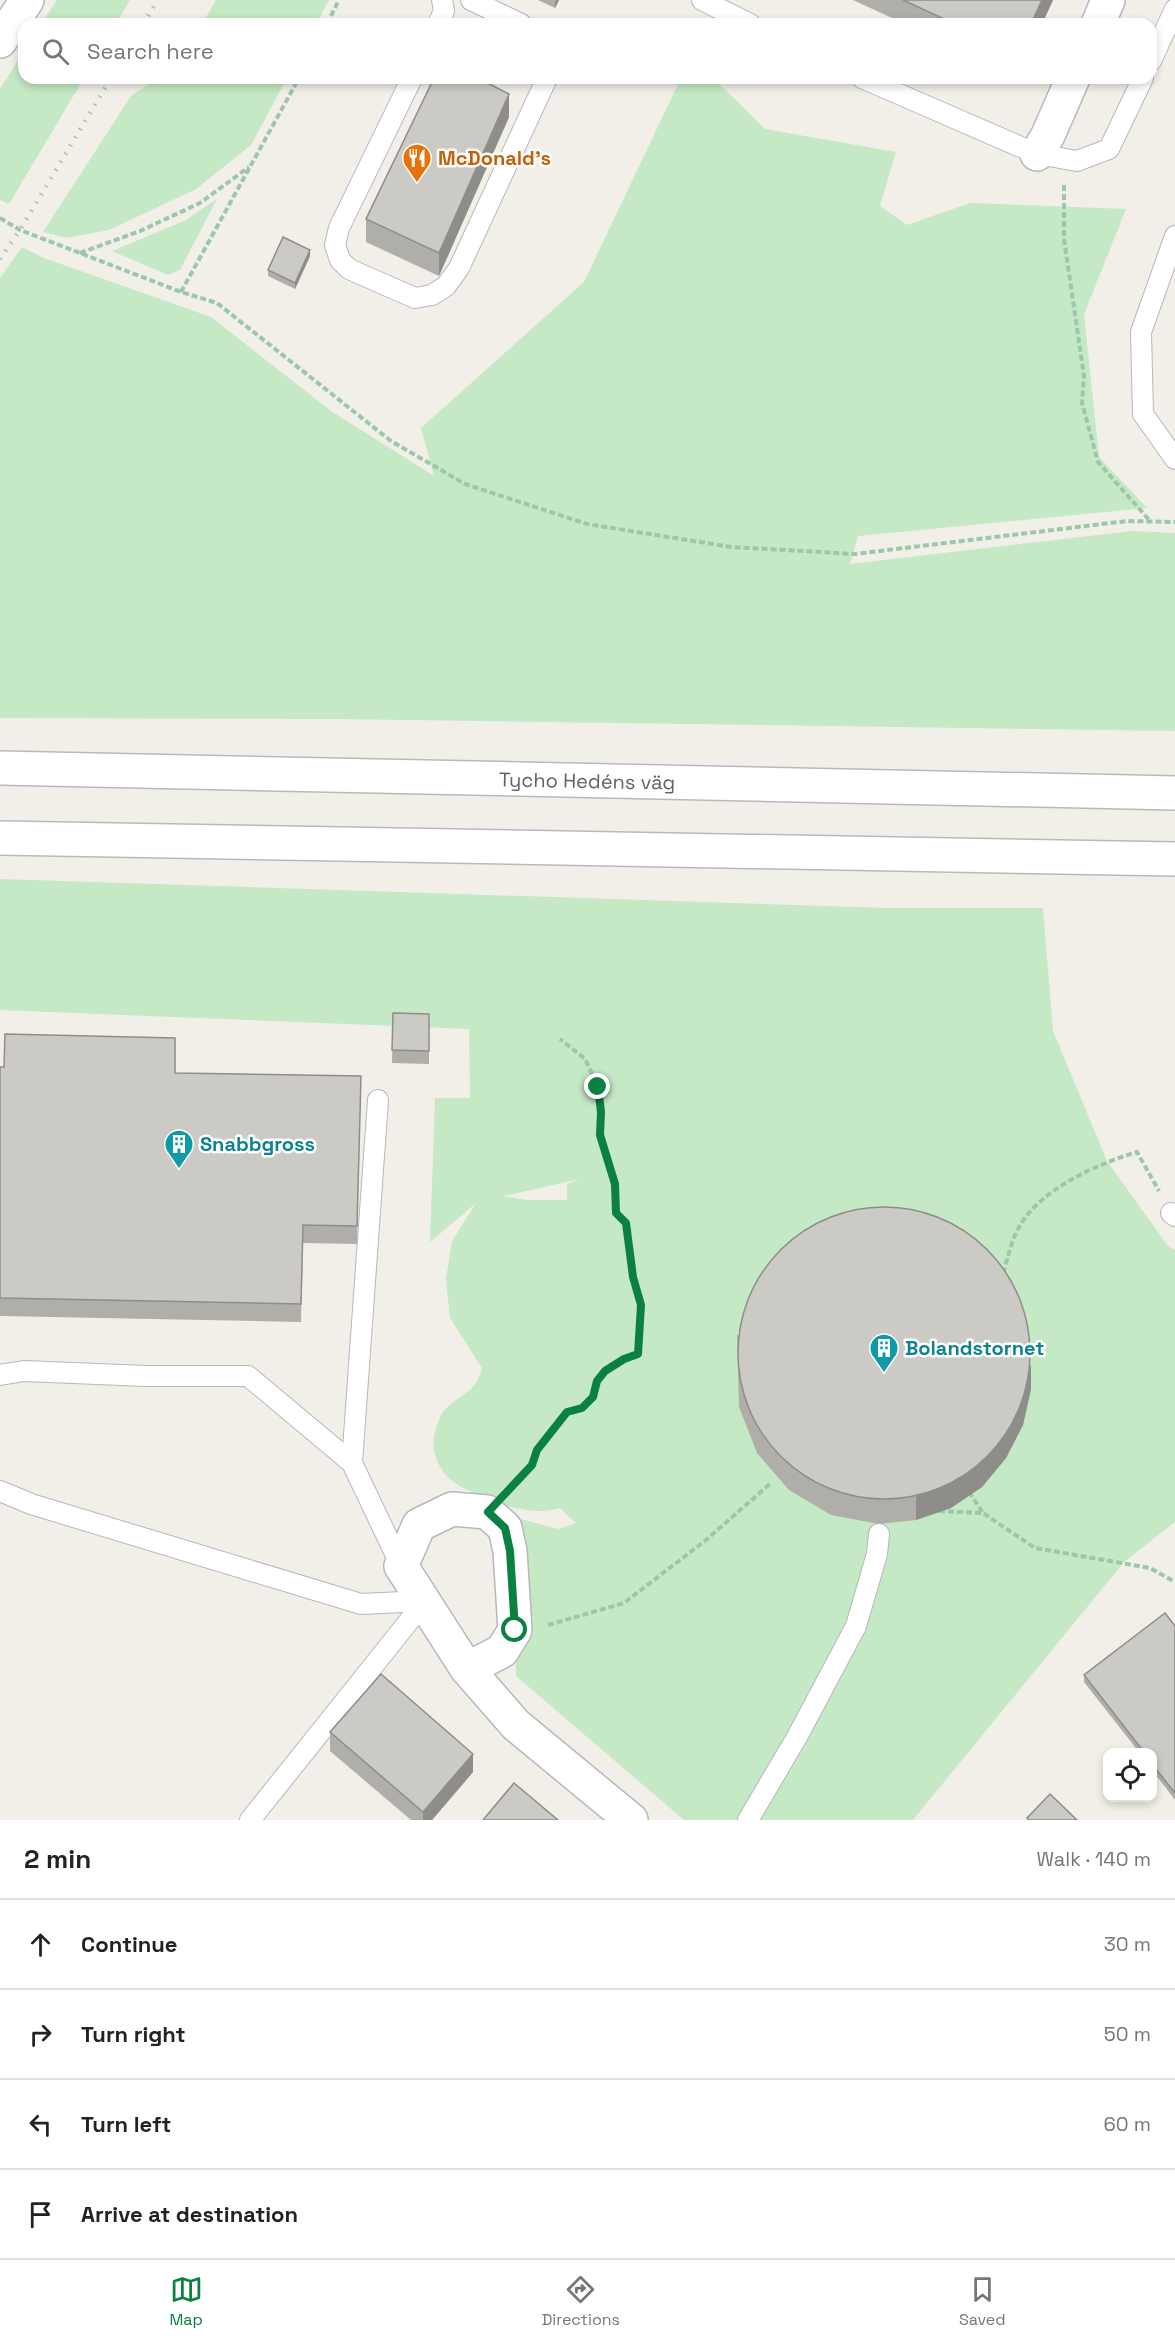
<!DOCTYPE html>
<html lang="en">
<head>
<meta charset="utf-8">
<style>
	body { margin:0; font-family:"Space Grotesk",sans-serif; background:#f6f6f6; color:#222 }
	.controls { position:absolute; right:18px; bottom:18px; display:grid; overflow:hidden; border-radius:12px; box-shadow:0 3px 9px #0003 }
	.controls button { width:54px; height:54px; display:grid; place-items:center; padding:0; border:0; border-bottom:2px solid #e0e0e0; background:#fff; color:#222; font:30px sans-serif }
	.stop { position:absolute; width:18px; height:18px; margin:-14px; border:4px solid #0b8043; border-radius:50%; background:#fff }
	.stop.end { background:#0b8043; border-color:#fff; box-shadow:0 2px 6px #0008 }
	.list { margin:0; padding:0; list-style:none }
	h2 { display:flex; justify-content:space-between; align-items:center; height:78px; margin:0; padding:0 24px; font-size:26px }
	h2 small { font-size:20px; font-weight:400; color:#767676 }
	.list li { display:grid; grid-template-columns:39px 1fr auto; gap:18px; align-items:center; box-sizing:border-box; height:90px; padding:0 24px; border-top:2px solid #e0e0e0 }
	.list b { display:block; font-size:22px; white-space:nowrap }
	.list em { font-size:20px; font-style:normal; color:#767676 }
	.icon { flex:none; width:33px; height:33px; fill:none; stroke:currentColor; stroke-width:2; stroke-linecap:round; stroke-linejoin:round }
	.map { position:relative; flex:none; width:1175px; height:1820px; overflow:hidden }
	.search { position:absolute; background:#fff; box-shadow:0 3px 9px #0003; left:18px; right:18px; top:18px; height:66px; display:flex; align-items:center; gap:15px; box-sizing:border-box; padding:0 21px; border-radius:18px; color:#767676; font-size:22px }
	.sheet { height:438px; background:#fff }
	nav { display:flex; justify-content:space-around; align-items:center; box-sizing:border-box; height:84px; border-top:2px solid #e0e0e0; background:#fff; font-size:16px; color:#767676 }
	nav a { display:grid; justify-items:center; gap:3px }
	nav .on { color:#0b8043 }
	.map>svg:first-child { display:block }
	.green { fill:#c5e8c5; fill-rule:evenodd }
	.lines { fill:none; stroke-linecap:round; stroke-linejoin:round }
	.lane-casing { stroke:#b5b8bc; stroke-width:22 }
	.street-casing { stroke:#b5b8bc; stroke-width:36 }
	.secondary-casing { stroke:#b6babf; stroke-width:36 }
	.path { stroke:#9cc7a9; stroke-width:4; stroke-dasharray:6 3; stroke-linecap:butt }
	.lane { stroke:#fff; stroke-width:20 }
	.street { stroke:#fff; stroke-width:33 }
	.secondary { stroke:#fff; stroke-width:33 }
	.rail { stroke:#b6b7b8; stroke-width:4.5; stroke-dasharray:1.5 8; stroke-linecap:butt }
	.wall { fill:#afaea9 }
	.shaded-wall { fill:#8f8d8a }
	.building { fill:#cccac5; stroke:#8f8d8a; stroke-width:1.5 }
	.route { stroke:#0b8043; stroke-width:8 }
	.labels { text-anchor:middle; stroke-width:5; stroke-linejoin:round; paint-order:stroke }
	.food-label { font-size:20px; font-weight:bold; fill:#c56008; stroke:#fff; text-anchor:start }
	.street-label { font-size:20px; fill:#5f6368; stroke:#fff }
	.culture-label { font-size:20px; font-weight:bold; fill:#0d838f; stroke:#fff; text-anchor:start }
</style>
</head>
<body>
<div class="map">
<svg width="1175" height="1820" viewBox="0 0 1175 1820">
	<rect width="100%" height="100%" fill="#f1efe8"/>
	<!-- green -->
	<g class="green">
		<polygon points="57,0 130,0 116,24 41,24"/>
		<polygon points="216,0 329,0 316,24 202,24"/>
		<polygon points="24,51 24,78 84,78 9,204 0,200 0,89"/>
		<polygon points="159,78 287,78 251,145 196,189 109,230 66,238 43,232 131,96"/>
		<polygon points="681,78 713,78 765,129 896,152 880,206 907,225 970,203 1126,209 1084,314 1099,457 1147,508 858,536 850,564 1132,531 1175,533 1175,731 342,719 0,718 0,278 22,247 44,258 211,317 331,411 434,476 421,428 584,282"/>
		<polygon points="217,199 180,270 168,275 112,251 186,220"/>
		<path d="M0,879L888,908H1043L1053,1031L1107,1161L1168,1246L1175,1250V1522L1124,1562L913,1820H684L516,1676L513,1517L558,1529L576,1523L560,1508C533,1516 500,1506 476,1494C468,1490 458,1486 452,1481C434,1465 429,1444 438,1423C440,1419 441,1413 444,1411C459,1394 477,1392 482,1368L450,1318L446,1279L452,1241L476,1203L430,1242L435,1098H470L469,1029L0,1010ZM580,1179L567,1184V1200H527L503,1196Z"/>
	</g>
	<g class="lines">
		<!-- lane casing -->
		<g class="lane-casing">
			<g id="lane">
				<polyline points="471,0 521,24"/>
				<polyline points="702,0 750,24"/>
				<polyline points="438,24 444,11 442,0"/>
				<polyline points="1151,61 1175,9"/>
				<polyline points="412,78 339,228 335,245 340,260 349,269 415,298 432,295 446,286 459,268 547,78"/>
				<polyline points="862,78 1037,154 1077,161 1109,149 1143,78"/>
				<polyline points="1175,236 1141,332 1143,414 1175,459"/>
				<polyline points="1171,1213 1175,1216"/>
				<polyline points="0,1375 24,1371 146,1376 248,1376 352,1463 401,1566"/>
				<polyline points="352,1463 378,1100"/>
				<polyline points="0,1491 31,1504 361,1604 425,1601"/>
				<polyline points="250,1820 425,1601"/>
				<polyline points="748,1820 797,1737 856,1626 877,1554 879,1534"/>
			</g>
		</g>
		<!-- street casing -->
		<g class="street-casing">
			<g id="street">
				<polyline points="1098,24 1108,0"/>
				<polyline points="1037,154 1048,135 1073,78"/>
				<polyline points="467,1669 502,1651 515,1630 510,1551 505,1528 487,1512 452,1509 419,1525 401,1566 467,1669 516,1725 631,1820"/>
			</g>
		</g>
		<!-- secondary casing -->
		<g class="secondary-casing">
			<g id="secondary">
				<polyline points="0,41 27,0"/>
				<polyline points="0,768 1175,793"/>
				<polyline points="0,838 1175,859"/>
			</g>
		</g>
		<!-- path -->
		<g class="path">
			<polyline points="327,24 339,0"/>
			<polyline points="1064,185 1064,239 1084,376 1082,403 1098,462 1150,521"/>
			<polyline points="0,218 20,230 80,253 181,292 217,303 391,441 465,484 587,524 731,547 855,554 1127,521 1175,522"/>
			<polyline points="80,253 140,231 200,203 249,167"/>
			<polyline points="181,292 299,78"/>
			<path d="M1003,1273C1008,1258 1011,1242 1018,1229C1038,1190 1097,1164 1137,1152L1159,1191"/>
			<polyline points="509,1490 532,1465 537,1450 567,1411 582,1408 593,1397 597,1381 605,1371 624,1359 638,1354 641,1305 633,1277 626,1223 616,1213 615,1184 600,1135 601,1112 598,1087 585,1059 560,1039"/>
			<polyline points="969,1492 983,1513"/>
			<polyline points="939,1511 983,1513 1035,1548 1150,1568 1175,1582"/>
			<polyline points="548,1625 624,1603 706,1540 771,1483"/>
		</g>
		<!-- lane -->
		<use href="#lane" class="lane"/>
		<!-- street -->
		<use href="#street" class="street"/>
		<!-- secondary -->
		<use href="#secondary" class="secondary"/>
		<!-- rail -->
		<g class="rail">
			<polyline points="143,24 158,0"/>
			<polyline points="0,259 20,230 111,78"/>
		</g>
	</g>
	<!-- wall -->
	<g class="wall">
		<polygon points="538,0 559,0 555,8"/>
		<polygon points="853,0 1053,0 1042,24 905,24"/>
		<polygon points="509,117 439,276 366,242 366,219"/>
		<polygon points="310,256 295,289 268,276 268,270"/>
		<polygon points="393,1013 429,1014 429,1064 392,1063"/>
		<polygon points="0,1067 175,1073 361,1076 357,1244 303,1243 301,1322 0,1316"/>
		<polygon points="737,1335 1031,1389 1023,1425 1006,1458 982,1487 951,1508 916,1520 879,1524 831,1515 789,1490 757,1453 739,1407"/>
		<polygon points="1175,1626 1175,1800 1152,1770 1152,1752 1139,1752 1084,1682 1084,1675"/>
		<polygon points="330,1732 473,1772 432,1820 411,1820 330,1751"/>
	</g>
	<!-- shaded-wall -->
	<g class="shaded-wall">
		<polygon points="556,0 559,0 555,8 555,2"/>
		<polygon points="1042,0 1053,0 1042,24 1031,24"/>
		<polygon points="509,94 509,117 439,276 439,253"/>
		<polygon points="310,250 310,256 295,289 295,283"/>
		<polygon points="1031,1365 1031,1389 1023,1425 1006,1458 982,1487 951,1508 916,1520 916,1497"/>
		<polygon points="473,1754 473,1772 432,1820 423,1820 423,1812"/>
	</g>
	<!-- building -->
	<g class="building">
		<polygon points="903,0 1042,0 1031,24 955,24"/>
		<polygon points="434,78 478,78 509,94 439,253 366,219"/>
		<polygon points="283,237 310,250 295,283 268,270"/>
		<polygon points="393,1013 429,1014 429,1051 392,1050"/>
		<polygon points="5,1034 175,1038 175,1073 361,1076 357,1226 303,1225 301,1304 0,1298 0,1067 4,1067"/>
		<circle cx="884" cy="1353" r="146"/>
		<polygon points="1165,1613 1175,1626 1175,1793 1152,1764 1152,1752 1144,1752 1084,1675"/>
		<polygon points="381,1674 473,1754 423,1812 330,1732"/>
		<polygon points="514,1783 558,1820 483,1820"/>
		<polygon points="1050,1794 1077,1820 1029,1820 1027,1818"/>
	</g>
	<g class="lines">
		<!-- route -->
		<polyline class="route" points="515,1630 510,1551 505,1528 488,1512 532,1465 537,1450 567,1412 582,1408 593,1397 597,1381 605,1371 624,1359 638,1354 641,1305 633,1277 626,1223 616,1213 615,1184 600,1135 601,1112 598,1087"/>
	</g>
	<!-- icons -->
	<defs>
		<g id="restaurant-pin" transform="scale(1.5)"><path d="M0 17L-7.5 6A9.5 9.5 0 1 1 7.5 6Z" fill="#e8710a" stroke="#fff"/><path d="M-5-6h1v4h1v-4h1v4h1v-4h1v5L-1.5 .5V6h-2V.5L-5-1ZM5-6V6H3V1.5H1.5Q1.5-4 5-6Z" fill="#fff"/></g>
		<g id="building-pin" transform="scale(1.5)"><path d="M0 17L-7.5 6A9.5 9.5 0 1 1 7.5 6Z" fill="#0f9aa8" stroke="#fff"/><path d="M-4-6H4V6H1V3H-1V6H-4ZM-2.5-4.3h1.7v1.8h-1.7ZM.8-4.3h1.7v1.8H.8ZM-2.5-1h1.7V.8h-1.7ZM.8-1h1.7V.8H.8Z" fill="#fff"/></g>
	</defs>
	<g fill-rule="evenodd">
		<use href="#restaurant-pin" x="417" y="158"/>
		<use href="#building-pin" x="179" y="1144"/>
		<use href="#building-pin" x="884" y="1348"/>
	</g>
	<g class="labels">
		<!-- food labels -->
		<g class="food-label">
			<text x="438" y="165">McDonald's</text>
		</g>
		<!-- street labels -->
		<g class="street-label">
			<text transform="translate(587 781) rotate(1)" y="7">Tycho Hedéns väg</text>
		</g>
		<!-- culture labels -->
		<g class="culture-label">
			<text x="200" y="1151">Snabbgross</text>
			<text x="905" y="1355">Bolandstornet</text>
		</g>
	</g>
</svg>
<div class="controls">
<button><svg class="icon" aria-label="locate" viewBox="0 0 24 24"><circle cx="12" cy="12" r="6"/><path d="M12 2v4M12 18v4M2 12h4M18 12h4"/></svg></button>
</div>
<div class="stop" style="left:515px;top:1630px"></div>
<div class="stop end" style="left:598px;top:1087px"></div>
<div class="search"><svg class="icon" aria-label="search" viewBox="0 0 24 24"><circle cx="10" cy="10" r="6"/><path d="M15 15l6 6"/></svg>Search here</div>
</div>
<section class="sheet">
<h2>2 min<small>Walk · 140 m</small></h2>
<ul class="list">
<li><svg class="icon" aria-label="ahead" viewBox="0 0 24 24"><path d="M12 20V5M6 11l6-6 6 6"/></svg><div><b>Continue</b></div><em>30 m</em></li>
<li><svg class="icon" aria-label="right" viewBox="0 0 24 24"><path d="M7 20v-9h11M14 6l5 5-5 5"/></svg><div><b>Turn right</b></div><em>50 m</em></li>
<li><svg class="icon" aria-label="left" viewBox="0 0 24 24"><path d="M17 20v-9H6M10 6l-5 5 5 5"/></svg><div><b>Turn left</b></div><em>60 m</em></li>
<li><svg class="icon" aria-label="arrive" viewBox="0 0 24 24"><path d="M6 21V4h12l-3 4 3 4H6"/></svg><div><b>Arrive at destination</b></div></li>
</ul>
</section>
<nav>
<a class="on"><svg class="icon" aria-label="map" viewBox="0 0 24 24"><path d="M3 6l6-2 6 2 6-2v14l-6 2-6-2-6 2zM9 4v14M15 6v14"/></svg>Map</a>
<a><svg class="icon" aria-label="directions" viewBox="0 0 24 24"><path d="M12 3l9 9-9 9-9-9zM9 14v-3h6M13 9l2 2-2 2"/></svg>Directions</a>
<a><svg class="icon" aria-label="saved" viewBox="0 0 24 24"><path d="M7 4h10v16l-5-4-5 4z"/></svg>Saved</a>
</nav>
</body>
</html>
